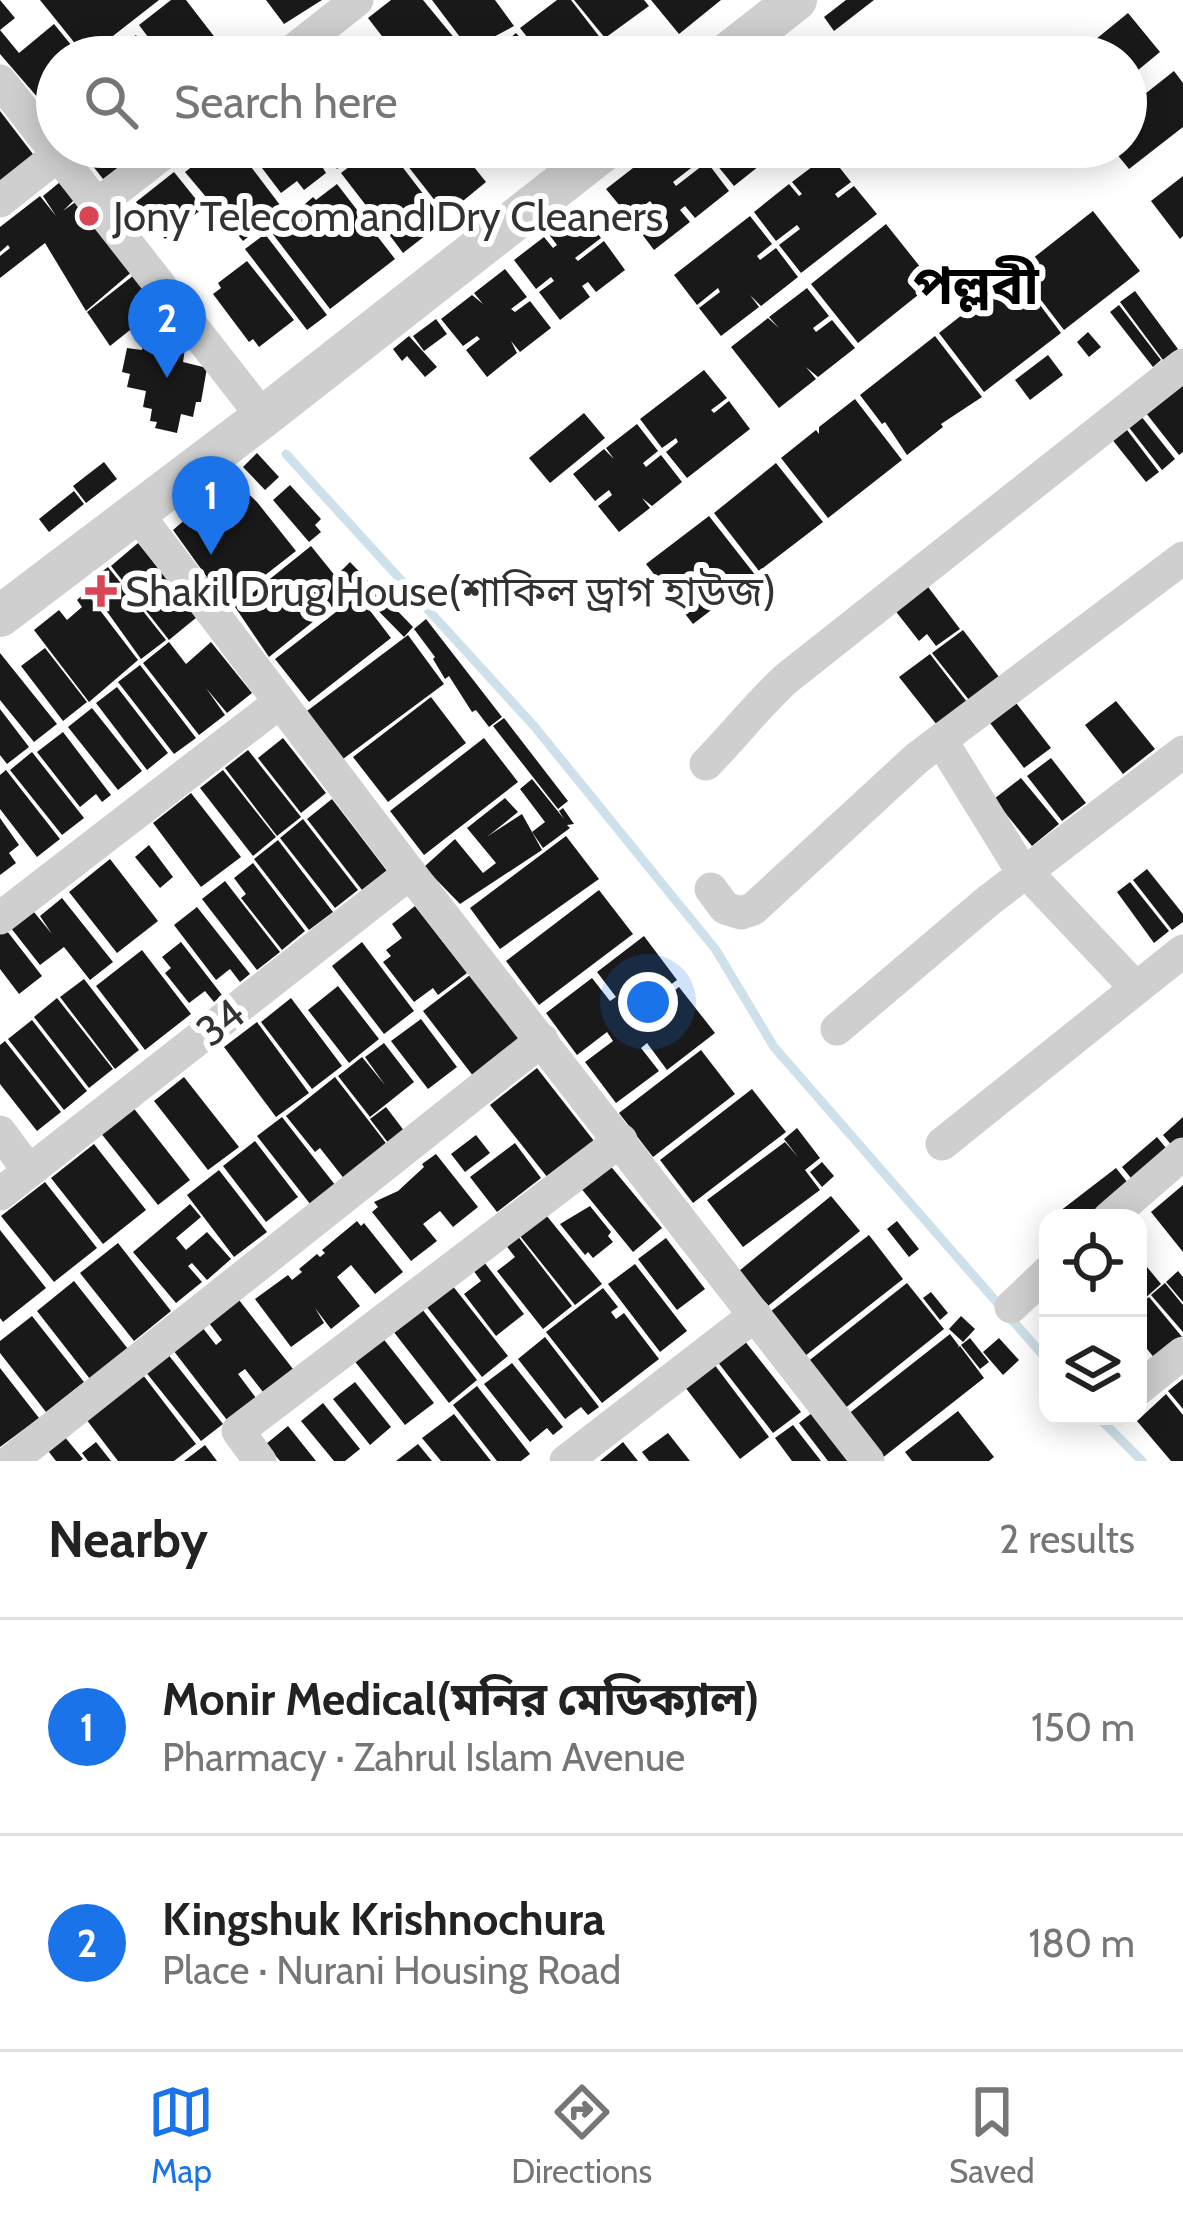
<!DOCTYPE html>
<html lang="en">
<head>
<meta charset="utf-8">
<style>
	body { margin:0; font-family:Cabin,"Noto Sans Bengali",sans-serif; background:#f6f6f6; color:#222 }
	.controls { position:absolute; right:36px; bottom:36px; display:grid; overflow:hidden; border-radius:24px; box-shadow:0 6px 30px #0003 }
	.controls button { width:108px; height:108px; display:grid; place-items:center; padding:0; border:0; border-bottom:3px solid #e0e0e0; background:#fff; color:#222; font:60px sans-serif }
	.you { position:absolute; left:648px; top:1002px; width:42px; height:42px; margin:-30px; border:9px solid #fff; border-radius:50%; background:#1a73e8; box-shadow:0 0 0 18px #1a73e833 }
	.badge { display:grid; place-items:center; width:78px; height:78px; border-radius:50%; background:#1a73e8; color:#fff; font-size:39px; font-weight:700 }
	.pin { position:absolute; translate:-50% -99px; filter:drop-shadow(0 3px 6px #0008) }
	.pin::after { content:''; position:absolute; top:63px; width:42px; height:36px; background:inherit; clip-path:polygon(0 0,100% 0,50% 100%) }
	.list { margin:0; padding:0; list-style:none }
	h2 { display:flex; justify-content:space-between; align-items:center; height:156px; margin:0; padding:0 48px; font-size:51px }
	h2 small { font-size:39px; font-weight:400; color:#767676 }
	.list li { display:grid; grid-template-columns:78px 1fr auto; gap:36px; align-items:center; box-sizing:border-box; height:216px; padding:0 48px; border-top:3px solid #e0e0e0 }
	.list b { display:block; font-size:45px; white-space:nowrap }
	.list p { margin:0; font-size:39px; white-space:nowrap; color:#767676 }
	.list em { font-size:39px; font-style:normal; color:#767676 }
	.icon { flex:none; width:66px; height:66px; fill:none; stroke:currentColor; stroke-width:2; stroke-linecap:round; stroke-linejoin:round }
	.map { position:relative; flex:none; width:1183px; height:1461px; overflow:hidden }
	.search { position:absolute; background:#fff; box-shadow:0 6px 30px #0003; left:36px; right:36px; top:36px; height:132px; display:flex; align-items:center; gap:30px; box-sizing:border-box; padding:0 42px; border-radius:66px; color:#767676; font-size:45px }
	.sheet { height:588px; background:#fff }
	nav { display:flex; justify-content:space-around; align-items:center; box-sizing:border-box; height:168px; border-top:3px solid #e0e0e0; background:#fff; font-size:33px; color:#767676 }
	nav a { display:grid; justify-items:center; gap:6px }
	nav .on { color:#1a73e8 }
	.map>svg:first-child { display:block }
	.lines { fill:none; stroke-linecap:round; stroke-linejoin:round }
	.stream { stroke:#cee0e9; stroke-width:9 }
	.building { fill:#191919 }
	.minor { stroke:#cfcfcf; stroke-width:33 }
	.tertiary { stroke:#cfcfcf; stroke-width:42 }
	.poi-dot { fill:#d84656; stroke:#fff; stroke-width:4.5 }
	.labels { text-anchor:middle; stroke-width:12; stroke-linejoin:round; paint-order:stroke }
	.poi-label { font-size:42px; fill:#323232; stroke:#fff; text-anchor:start }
	.street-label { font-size:42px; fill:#323232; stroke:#fff }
	.district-label { font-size:54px; font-weight:bold; fill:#000; stroke:#fff }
</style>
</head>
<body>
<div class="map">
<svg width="1183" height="1461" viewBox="0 0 1183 1461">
	<rect width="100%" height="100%" fill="#fff"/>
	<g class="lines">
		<!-- stream -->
		<g class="stream">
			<polyline points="286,454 534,726 716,950 774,1047 1048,1361"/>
			<polyline points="1097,1416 1142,1461"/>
		</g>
	</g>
	<!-- building -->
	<g class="building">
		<polygon points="0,0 15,18 0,30 19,53 54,24 81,57 57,57 57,84 39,99 0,54"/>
		<polygon points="40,0 159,0 86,57"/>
		<polygon points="171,0 186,0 230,57 163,57 139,25"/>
		<polygon points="266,0 322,0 284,24"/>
		<polygon points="391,0 423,0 470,57 398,57 368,18"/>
		<polygon points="432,0 495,0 514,26 488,40 492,46 475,57"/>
		<polygon points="557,0 571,0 615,57 543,57 520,28"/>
		<polygon points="574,0 644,0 649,6 605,38"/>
		<polygon points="651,0 721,0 679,34"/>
		<polygon points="846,0 874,0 834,31 824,17"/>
		<polygon points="1128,13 1160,52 1126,80 1126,57 1074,57"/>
		<polygon points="516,33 538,57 487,57"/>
		<polygon points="136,35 152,57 107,57"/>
		<polygon points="1174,71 1183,83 1183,127 1129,169 1111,147 1126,147 1126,109"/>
		<polygon points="0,111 36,158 0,186"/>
		<polygon points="78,147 145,147 103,179"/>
		<polygon points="218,147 236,147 283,209 243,241 185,172"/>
		<polygon points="246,147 310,147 326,173 304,190 297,181 281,193"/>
		<polygon points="320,147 349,147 355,155 337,169"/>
		<polygon points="375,147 387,147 444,221 403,253 382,225 377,229 366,215 371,212 341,173"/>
		<polygon points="393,147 458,147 486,182 458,205 455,202 443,211"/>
		<polygon points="485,147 525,147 500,166"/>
		<polygon points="660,147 695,147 704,158 673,182 676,186 707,162 729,191 695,218 685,206 680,210 690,222 654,250 632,221 653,205 650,201 629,217 606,189"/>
		<polygon points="726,147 760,147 769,158 734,186 712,159"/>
		<polygon points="829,154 851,182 835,194 838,198 854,186 877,214 801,273 779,245 800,229 797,225 776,241 754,212 789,184 799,196 802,194 792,182"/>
		<polygon points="174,172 203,208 165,239 136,202"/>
		<polygon points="1183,176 1183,236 1180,239 1151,201"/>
		<polygon points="60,182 74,200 63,211 78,200 134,270 86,311 45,243 0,278 0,256 10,248 8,245 0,252 0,227 40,196 56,216 43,196"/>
		<polygon points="337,184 395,259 330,309 272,233 313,197 316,200"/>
		<polygon points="579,210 601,238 575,258 578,261 604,241 625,270 596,292 588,282 582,286 590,297 560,320 539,292 554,281 551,277 536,289 514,260 544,237 553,248 557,245 548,233"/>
		<polygon points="1093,211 1140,271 1064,330 1018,270"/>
		<polygon points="750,216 772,244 757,256 760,260 776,248 798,277 761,306 750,295 759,307 721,336 699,308 720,292 718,288 697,305 674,275"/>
		<polygon points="886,224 933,283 858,343 811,284"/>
		<polygon points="265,234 327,315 307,330 245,249"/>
		<polygon points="247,261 294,320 259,347 253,339 249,342 213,294 221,288 218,283"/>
		<polygon points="505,269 527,297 511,309 515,312 530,301 551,328 520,352 511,341 517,353 487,377 466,350 480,339 477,336 463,346 441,319 472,295 483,304 474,293"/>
		<polygon points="1014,274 1035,301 1032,304 1036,309 1040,305 1061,333 984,392 939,333"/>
		<polygon points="134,275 160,306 110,346 87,312"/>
		<polygon points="807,288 829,316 813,328 816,332 832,320 855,348 818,377 806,367 816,379 779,408 731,347 768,318 779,328 769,317"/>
		<polygon points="1135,291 1178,349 1163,360 1120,302"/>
		<polygon points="1119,305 1161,360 1153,367 1110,312"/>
		<polygon points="436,319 447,334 424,351 413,336"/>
		<polygon points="160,329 187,335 183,362 207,368 201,402 196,402 193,417 181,414 177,433 155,428 157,422 150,421 152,409 143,407 146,391 127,387 130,374 122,372 127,348 142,350 146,330 160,332"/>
		<polygon points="1088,332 1101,347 1089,357 1077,342"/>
		<polygon points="409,336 437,367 425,377 407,356 402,361 393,349"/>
		<polygon points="935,336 982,397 941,424 943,427 907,455 885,422 882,424 860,395"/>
		<polygon points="1048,355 1063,375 1030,400 1015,380"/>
		<polygon points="704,370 727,398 711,410 714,413 729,401 750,429 687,478 666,452 678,442 676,438 662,448 640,419"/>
		<polygon points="1183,381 1183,452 1179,455 1142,408"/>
		<polygon points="855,399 902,460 828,518 781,458 816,430 819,434 819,427"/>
		<polygon points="1137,411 1175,459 1162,470 1124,421"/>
		<polygon points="584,413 605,438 550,483 529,458"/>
		<polygon points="1121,422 1159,472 1146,482 1107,433"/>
		<polygon points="637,424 658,451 643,463 646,467 661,455 682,482 652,506 642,498 650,508 619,532 598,506 612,495 609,490 595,501 573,474 604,449 614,459 606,448"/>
		<polygon points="257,453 279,477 265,490 243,467"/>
		<polygon points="104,462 117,479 86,503 73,486"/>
		<polygon points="776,463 823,522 759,571 714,513"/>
		<polygon points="237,468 242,474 234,480 257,502 296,551 227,605 173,530 195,511 190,504"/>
		<polygon points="290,485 321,519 315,525 321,532 309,542 273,500"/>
		<polygon points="74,491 84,504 49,532 39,519"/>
		<polygon points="709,516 756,576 693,624 646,564"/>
		<polygon points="138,543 197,617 169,640 111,566"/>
		<polygon points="311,546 349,593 269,657 235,607"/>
		<polygon points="350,562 378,591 390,584 406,602 401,606 392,595 387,600 413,627 404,637 340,572"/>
		<polygon points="108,567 166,640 141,659 93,592 105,582 99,574"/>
		<polygon points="922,579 960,629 936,646 927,634 919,641 890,604"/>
		<polygon points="86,592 138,660 89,702 34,630 59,610 67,620 82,607 77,600"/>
		<polygon points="358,595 391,638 309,702 275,659"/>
		<polygon points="426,619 502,717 489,727 476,710 472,712 449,676 445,679 433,659 435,657 414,629"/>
		<polygon points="963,630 999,677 969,700 932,653"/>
		<polygon points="408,635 444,684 343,759 307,711"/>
		<polygon points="169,642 186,664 211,642 252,693 227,713 206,688 225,715 199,735 143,663"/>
		<polygon points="45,648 87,702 63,721 21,666"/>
		<polygon points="0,653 57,724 34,742 0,700"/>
		<polygon points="930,654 967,702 937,725 899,677"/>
		<polygon points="140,665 196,738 174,754 118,682"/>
		<polygon points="117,687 168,753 147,770 96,703"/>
		<polygon points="431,697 466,743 388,802 353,757"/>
		<polygon points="1013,699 1051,748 1024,768 987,719"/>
		<polygon points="1116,701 1155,749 1123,774 1085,725"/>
		<polygon points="92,708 142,771 118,790 68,727"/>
		<polygon points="0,709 29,747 7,764 0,755"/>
		<polygon points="504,718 568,801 558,809 493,726"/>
		<polygon points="63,732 111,795 102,802 96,794 80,807 37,752"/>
		<polygon points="283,738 326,793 301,813 258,758"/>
		<polygon points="484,738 518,782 424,855 390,811"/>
		<polygon points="248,750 301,817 277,836 225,768"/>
		<polygon points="32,752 84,818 62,835 10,770"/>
		<polygon points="1051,758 1086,803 1062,821 1027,776"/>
		<polygon points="6,770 60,839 37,857 0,809 0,775"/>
		<polygon points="223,770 276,837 253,856 200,788"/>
		<polygon points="1021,778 1059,824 1032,846 994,799"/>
		<polygon points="532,779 564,819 559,811 563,808 574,824 567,825 570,828 543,848 532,832 545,822 520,789"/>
		<polygon points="191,793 241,857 201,887 153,823"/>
		<polygon points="505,798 518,812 488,836 522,814 542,850 460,904 424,867 455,839 483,873 496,863 467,828"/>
		<polygon points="332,799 387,871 362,890 307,819"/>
		<polygon points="0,818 19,845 9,853 16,863 0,875"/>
		<polygon points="303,819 358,890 335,908 280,838"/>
		<polygon points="566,836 599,879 500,949 470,908"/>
		<polygon points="278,840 333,912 309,930 254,859"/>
		<polygon points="149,845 173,877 160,888 135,857"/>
		<polygon points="110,859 158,921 117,953 69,892"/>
		<polygon points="253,863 305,931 282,950 241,898 246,894 234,878"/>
		<polygon points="1147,869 1183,914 1183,922 1172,930 1133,880"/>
		<polygon points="225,881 280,952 257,970 202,899"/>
		<polygon points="1130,882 1169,931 1154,943 1117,892"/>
		<polygon points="599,890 633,934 539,1005 506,961"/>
		<polygon points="62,898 113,962 90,980 64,947 40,965 7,923 29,906 52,934 40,916"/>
		<polygon points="415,906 467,973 438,995 433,988 414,1002 383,962 391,956 386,950 402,938 392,924"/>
		<polygon points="197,907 250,974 240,982 230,969 216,980 174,925"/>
		<polygon points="0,922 42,976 19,994 0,969"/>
		<polygon points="644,936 677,980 631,1014 635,1020 679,987 715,1033 667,1070 647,1043 641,1048 659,1071 616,1103 585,1062 613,1041 607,1032 577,1055 546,1013 592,978 610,1001 616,997 597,972"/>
		<polygon points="181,942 222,995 214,1002 205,991 189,1003 165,973 171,968 162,957"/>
		<polygon points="362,942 414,1011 384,1034 332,966"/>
		<polygon points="142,950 191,1014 145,1050 96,986"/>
		<polygon points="470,975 524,1045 477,1081 423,1011"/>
		<polygon points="84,979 139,1050 115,1069 60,997"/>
		<polygon points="338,986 379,1039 349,1063 308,1010"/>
		<polygon points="57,998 113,1069 89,1088 34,1017"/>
		<polygon points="291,998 342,1066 312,1089 261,1022"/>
		<polygon points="421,1019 457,1067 428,1089 391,1041"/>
		<polygon points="32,1020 87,1091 64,1110 8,1039"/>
		<polygon points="257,1022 309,1093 276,1117 224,1047"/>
		<polygon points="5,1041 61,1112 37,1131 0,1084 0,1045"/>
		<polygon points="384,1043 414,1082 370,1117 338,1076 362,1057 385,1085 365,1057"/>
		<polygon points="701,1050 735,1094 653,1157 619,1113"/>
		<polygon points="537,1068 594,1141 548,1178 490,1105"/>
		<polygon points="184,1077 239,1147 208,1170 154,1101"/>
		<polygon points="335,1077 392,1151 349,1185 320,1148 315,1152 286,1116"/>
		<polygon points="752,1089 786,1132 693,1203 660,1160"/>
		<polygon points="132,1106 190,1180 158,1205 100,1132"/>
		<polygon points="386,1107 405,1132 389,1144 370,1119"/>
		<polygon points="282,1117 339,1190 314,1209 257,1136"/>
		<polygon points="1183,1117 1183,1140 1174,1148 1163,1135"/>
		<polygon points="797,1128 820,1158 805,1170 820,1190 743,1247 707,1200 785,1142 798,1157 784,1139"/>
		<polygon points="476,1135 490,1153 465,1172 451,1154"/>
		<polygon points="1157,1137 1170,1153 1135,1183 1122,1167"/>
		<polygon points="255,1141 298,1197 266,1222 223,1166"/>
		<polygon points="515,1143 541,1178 497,1212 470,1177"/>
		<polygon points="94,1144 146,1210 103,1244 51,1178"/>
		<polygon points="436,1154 478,1207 453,1227 440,1211 423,1224 437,1241 411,1261 372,1212 378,1207 374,1202 398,1191 424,1167 422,1164"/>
		<polygon points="822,1162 834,1176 822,1187 810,1172"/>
		<polygon points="608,1163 662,1228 633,1252 580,1187"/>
		<polygon points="1116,1168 1132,1188 1094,1218 1051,1218"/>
		<polygon points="219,1170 267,1232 234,1257 187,1195"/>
		<polygon points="45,1182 97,1248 54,1282 1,1216"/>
		<polygon points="1183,1185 1183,1252 1151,1212"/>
		<polygon points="831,1196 860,1231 768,1306 739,1271"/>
		<polygon points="190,1204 201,1217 176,1238 186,1250 207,1232 231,1259 207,1280 192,1263 188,1266 202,1282 176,1303 133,1252"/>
		<polygon points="590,1206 611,1232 608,1236 613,1242 593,1258 588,1252 585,1255 560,1224"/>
		<polygon points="546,1215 602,1284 575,1305 520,1236"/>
		<polygon points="357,1221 361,1226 364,1223 403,1272 375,1294 351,1265 337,1277 360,1306 331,1329 315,1308 324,1323 291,1347 255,1299 288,1275 292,1280 302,1272 299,1269 317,1254 320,1257 325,1253 322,1250"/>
		<polygon points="897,1221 919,1249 909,1257 887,1229"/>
		<polygon points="0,1230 46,1288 3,1322 0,1318"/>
		<polygon points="517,1235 572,1306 543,1329 497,1271 515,1257 505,1244"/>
		<polygon points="869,1235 903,1279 805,1356 770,1312"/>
		<polygon points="666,1238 705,1289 677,1310 638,1259"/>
		<polygon points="118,1243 171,1311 134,1341 80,1273"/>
		<polygon points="1138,1256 1161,1284 1143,1300 1138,1293"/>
		<polygon points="484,1262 524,1314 496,1336 464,1294 481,1281 473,1270"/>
		<polygon points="635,1264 687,1331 660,1352 608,1284"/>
		<polygon points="1178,1271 1183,1277 1183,1302 1166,1282"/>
		<polygon points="74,1281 128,1349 90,1379 37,1311"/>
		<polygon points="907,1283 944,1329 844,1409 806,1363"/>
		<polygon points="1165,1283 1183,1305 1183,1332 1151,1295"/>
		<polygon points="452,1285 508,1356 482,1377 426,1306"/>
		<polygon points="603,1288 618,1307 611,1312 616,1319 624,1313 659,1359 602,1403 546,1332"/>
		<polygon points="931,1292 948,1313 940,1320 923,1298"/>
		<polygon points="1149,1297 1183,1338 1161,1366 1138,1338 1138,1306"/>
		<polygon points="239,1300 293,1369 263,1392 245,1369 238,1374 256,1398 227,1420 173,1350 202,1327 216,1345 222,1340 209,1323"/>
		<polygon points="422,1309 477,1380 449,1403 393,1331"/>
		<polygon points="32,1316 84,1382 46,1412 0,1353 0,1341"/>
		<polygon points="961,1316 975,1329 963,1342 949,1329"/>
		<polygon points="378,1332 434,1403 405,1425 349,1354"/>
		<polygon points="950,1334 959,1346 957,1348 960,1346 984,1378 881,1459 847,1415"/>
		<polygon points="545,1337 599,1407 588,1415 581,1407 565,1419 518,1359"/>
		<polygon points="970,1338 989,1362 980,1369 961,1345"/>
		<polygon points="999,1338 1019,1360 1003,1375 983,1352"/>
		<polygon points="744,1340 801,1412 773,1433 717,1361"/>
		<polygon points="167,1353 223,1424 201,1441 145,1371"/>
		<polygon points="512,1363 563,1427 553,1435 547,1428 530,1442 484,1384"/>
		<polygon points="714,1364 769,1437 740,1459 685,1387"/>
		<polygon points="0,1368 39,1418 0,1447"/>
		<polygon points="143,1375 196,1444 174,1461 118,1461 86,1419"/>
		<polygon points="1183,1379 1183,1409 1168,1391"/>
		<polygon points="355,1382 391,1427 370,1445 333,1399"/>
		<polygon points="477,1386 530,1454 521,1461 497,1461 453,1405"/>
		<polygon points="1166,1394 1183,1415 1183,1461 1171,1461 1137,1421"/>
		<polygon points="323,1403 360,1449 345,1461 334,1461 301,1421"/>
		<polygon points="817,1409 856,1461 828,1461 799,1423"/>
		<polygon points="958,1411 994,1457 989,1461 912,1461 905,1452"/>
		<polygon points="454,1414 491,1461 441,1461 422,1438"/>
		<polygon points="793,1425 821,1461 792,1461 775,1438"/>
		<polygon points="288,1426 316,1461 280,1461 266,1444"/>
		<polygon points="59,1430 83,1459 80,1461 56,1461 42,1443"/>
		<polygon points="668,1433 690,1461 649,1461 642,1452"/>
		<polygon points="96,1442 111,1461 88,1461 82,1453"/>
		<polygon points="623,1442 638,1461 600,1461"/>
		<polygon points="418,1444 432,1461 396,1461"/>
		<polygon points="205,1445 217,1461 184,1461"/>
	</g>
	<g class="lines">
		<!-- minor -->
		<g class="minor">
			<polyline points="285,57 357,0"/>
			<polyline points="0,81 263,417"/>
			<polyline points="0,201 58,155"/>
			<polyline points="97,205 171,147"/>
			<polyline points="136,512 410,873 868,1461"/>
			<polyline points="941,740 1015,860 1136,988"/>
			<path d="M706,764C735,735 757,705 787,678L1183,365"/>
			<polyline points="711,889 725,908 741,913 753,909 917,758 1183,558"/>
			<polyline points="0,918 280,702"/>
			<polyline points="837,1029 988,901 1183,752"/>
			<polyline points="0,1132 29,1171"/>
			<polyline points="942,1144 1183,951"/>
			<polyline points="0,1194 410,873"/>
			<polyline points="1109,1218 1183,1154"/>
			<polyline points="1011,1307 1048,1272"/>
			<polyline points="1138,1389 1183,1353"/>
			<polyline points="11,1461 542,1040"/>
			<polyline points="260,1461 238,1431 621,1140"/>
			<polyline points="566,1461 755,1315"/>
		</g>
		<!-- tertiary -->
		<g class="tertiary">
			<polyline points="723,57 796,0"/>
			<polyline points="0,616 263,417 608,147"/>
		</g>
	</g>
	<!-- markers -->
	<g class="poi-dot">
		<circle cx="89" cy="216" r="12"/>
		<path d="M95 573h12v12h12v12h-12v12h-12v-12h-12v-12h12z"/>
	</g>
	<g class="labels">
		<!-- poi labels -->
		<g class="poi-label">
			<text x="113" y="231">Jony Telecom and Dry Cleaners</text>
			<text x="125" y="606">Shakil Drug House(শাকিল ড্রাগ হাউজ)</text>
		</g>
		<!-- street labels -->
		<g class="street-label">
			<text transform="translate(220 1022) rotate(-38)" y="15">34</text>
		</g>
		<!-- district labels -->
		<g class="district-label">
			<text x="976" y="304">পল্লবী</text>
		</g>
	</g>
</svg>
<div class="controls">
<button><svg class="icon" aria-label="locate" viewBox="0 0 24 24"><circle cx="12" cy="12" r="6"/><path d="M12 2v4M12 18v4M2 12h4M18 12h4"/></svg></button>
<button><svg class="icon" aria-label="layers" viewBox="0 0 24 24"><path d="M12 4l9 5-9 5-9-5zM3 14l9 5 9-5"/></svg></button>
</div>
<div class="you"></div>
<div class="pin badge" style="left:211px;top:555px">1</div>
<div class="pin badge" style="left:167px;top:378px">2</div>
<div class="search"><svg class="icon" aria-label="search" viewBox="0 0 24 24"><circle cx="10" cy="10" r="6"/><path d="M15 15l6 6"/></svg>Search here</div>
</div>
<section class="sheet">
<h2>Nearby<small>2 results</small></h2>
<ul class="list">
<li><span class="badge">1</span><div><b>Monir Medical(মনির মেডিক্যাল)</b><p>Pharmacy · Zahrul Islam Avenue</p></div><em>150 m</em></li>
<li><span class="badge">2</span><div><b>Kingshuk Krishnochura</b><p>Place · Nurani Housing Road</p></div><em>180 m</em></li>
</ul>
</section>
<nav>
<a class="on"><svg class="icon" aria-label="map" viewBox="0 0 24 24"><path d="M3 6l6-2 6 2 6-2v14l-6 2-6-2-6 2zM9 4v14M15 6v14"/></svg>Map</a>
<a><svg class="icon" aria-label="directions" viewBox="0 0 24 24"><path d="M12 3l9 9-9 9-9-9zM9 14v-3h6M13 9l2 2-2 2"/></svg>Directions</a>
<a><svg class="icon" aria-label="saved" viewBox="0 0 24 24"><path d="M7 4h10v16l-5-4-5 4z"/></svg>Saved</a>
</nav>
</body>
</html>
